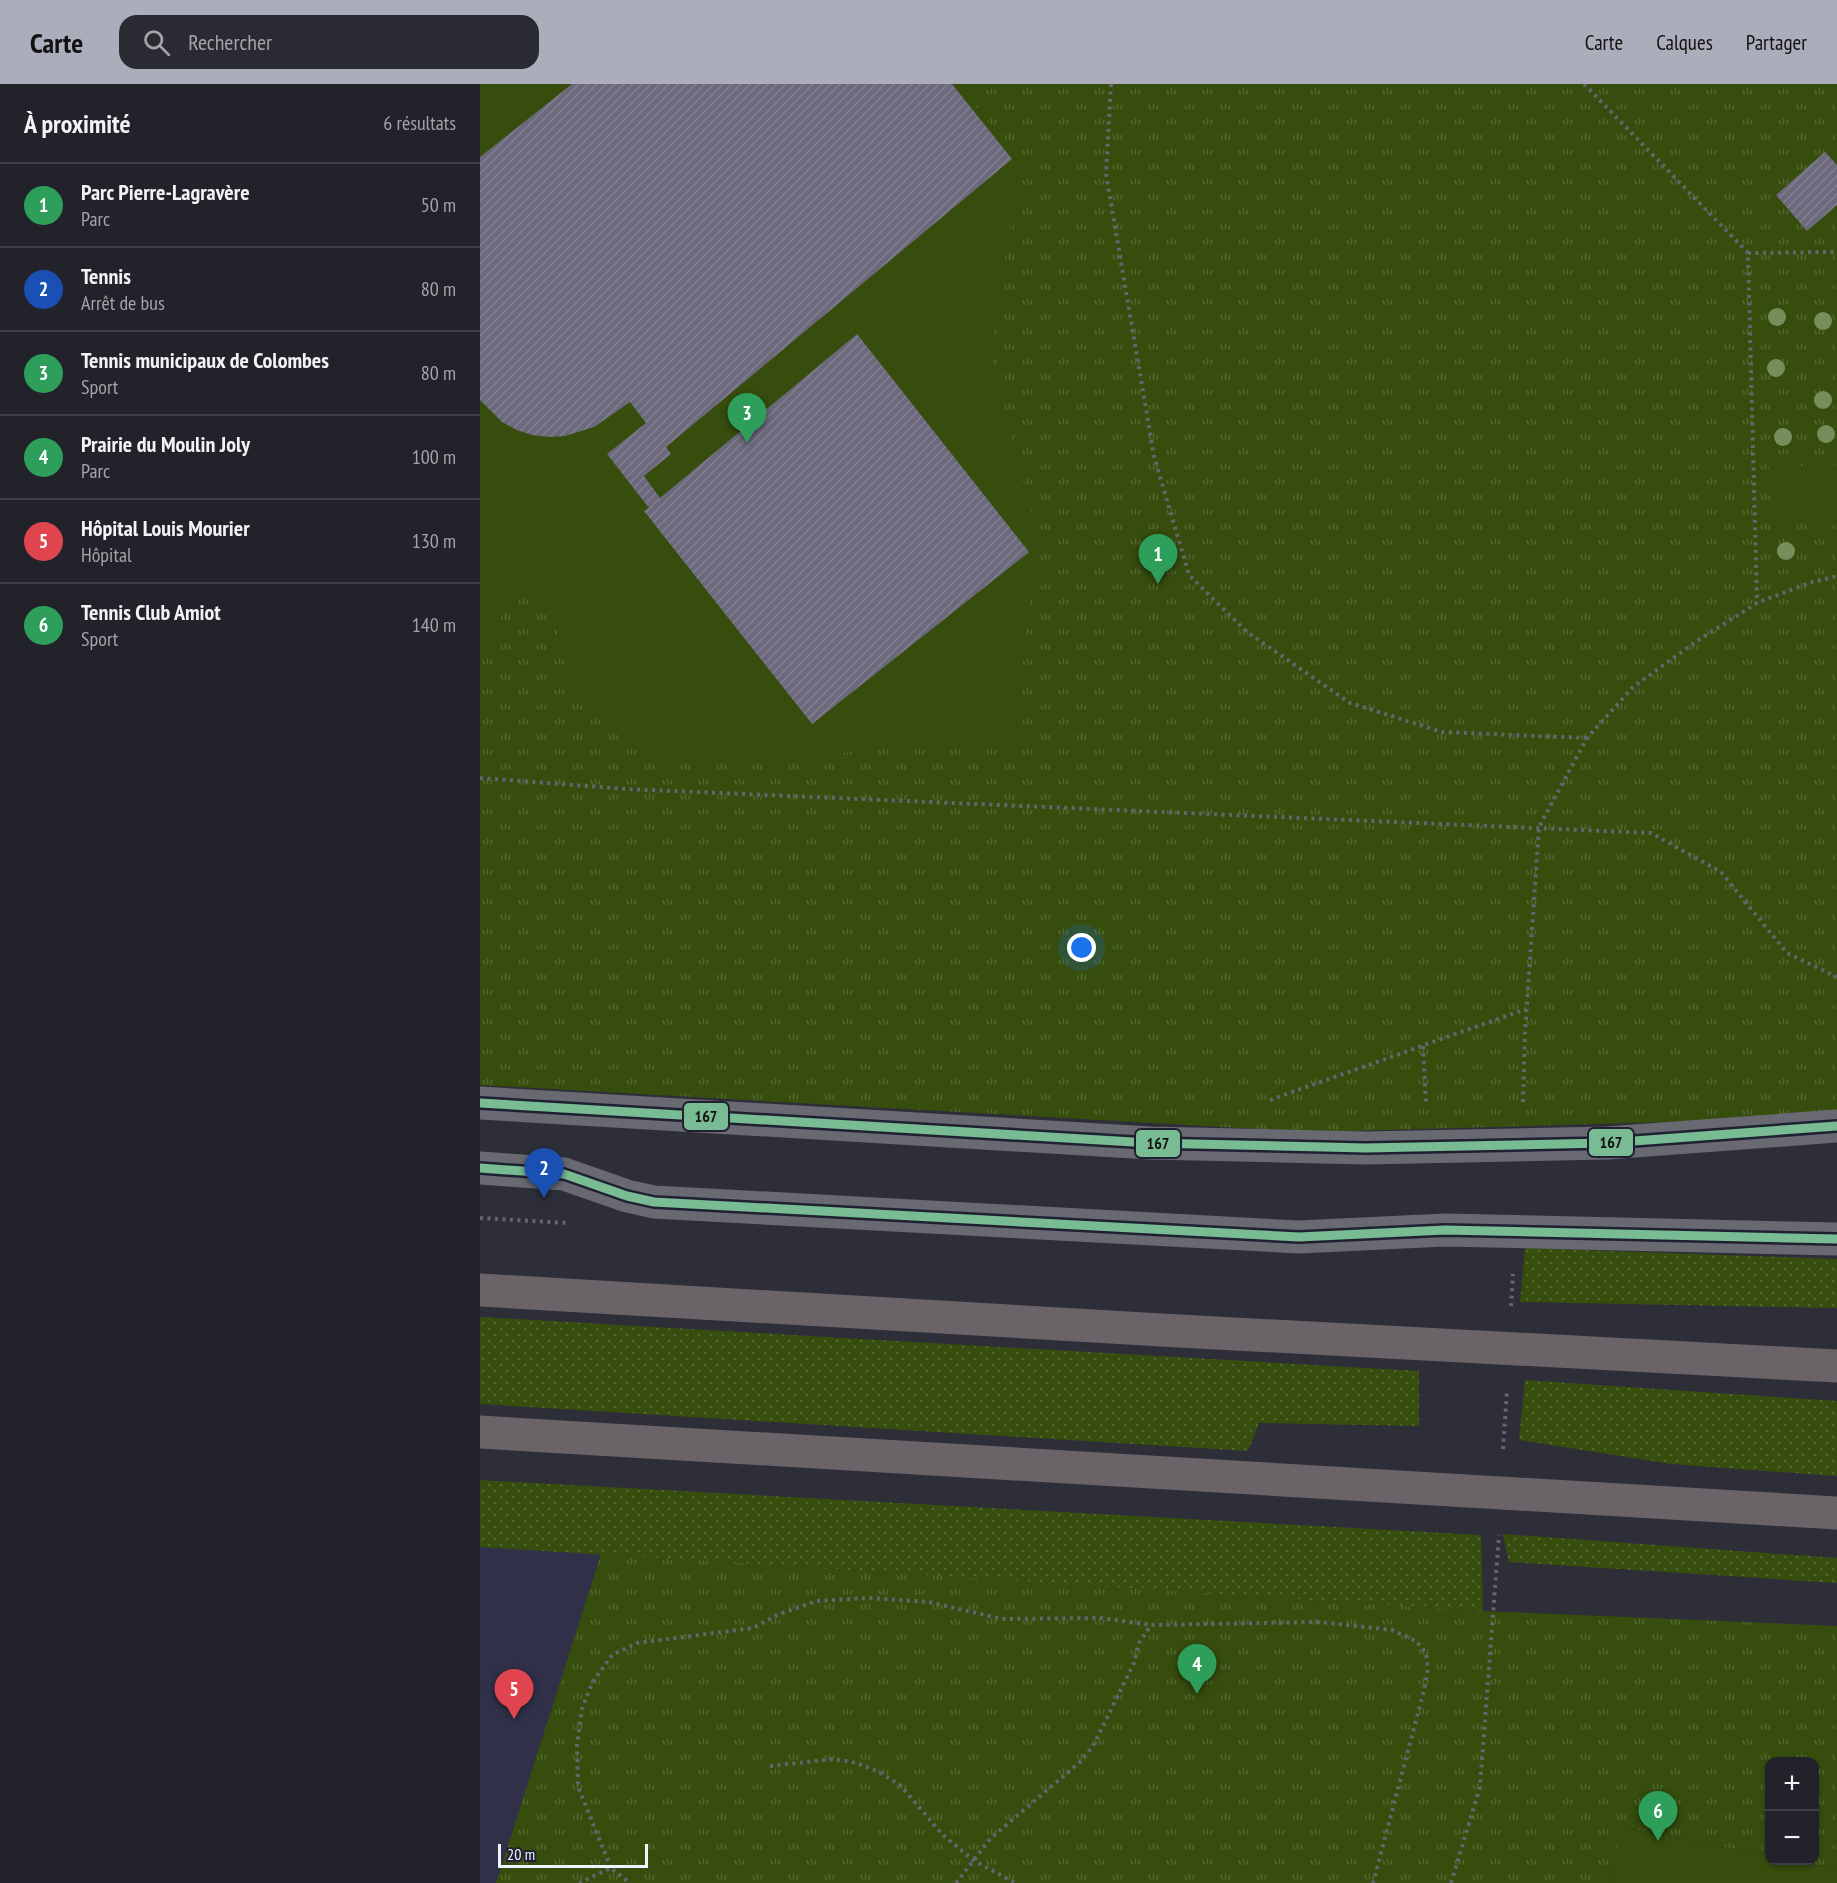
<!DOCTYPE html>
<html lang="fr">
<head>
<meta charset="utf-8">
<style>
	body { margin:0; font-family:"PT Sans Narrow",sans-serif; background:#2a2a33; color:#f1f3f6 }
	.controls { position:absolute; right:18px; bottom:18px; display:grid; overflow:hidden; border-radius:12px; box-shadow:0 2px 4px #0004 }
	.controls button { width:54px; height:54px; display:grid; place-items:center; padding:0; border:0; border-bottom:2px solid #3f3f47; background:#22222b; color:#f1f3f6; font:30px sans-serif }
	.scale { position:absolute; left:18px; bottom:15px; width:150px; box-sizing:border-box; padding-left:6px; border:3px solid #f0f2ff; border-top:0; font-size:16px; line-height:21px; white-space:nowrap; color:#f0f2ff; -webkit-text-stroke:4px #1f2133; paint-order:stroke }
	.you { position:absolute; left:602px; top:864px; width:21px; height:21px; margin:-15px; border:4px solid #fff; border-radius:50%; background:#1a73e8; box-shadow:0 0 0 9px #1a73e833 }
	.badge { display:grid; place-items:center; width:39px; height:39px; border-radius:50%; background:#acadba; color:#fff; font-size:20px; font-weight:700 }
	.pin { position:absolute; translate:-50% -50px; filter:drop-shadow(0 2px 3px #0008) }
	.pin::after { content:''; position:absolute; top:32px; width:21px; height:18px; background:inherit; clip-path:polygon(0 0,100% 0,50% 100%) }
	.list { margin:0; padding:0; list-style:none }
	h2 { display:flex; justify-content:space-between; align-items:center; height:78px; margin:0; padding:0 24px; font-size:26px }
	h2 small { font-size:20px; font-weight:400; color:#a2a4a9 }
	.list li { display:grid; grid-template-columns:39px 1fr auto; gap:18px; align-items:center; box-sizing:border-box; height:84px; padding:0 24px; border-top:2px solid #3f3f47 }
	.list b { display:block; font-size:22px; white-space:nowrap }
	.list p { margin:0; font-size:20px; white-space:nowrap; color:#a2a4a9 }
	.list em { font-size:20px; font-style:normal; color:#a2a4a9 }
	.icon { flex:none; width:33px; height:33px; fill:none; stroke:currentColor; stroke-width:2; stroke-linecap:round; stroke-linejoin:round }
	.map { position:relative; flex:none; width:1357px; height:1799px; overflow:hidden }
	header { display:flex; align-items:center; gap:36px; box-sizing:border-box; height:84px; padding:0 30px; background:#acadba; color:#111 }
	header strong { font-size:28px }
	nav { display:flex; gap:33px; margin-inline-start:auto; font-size:21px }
	.search { width:420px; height:54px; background:#2a2a33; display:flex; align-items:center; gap:15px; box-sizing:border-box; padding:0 21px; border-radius:18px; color:#a2a4a9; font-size:22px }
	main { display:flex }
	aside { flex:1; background:#22222b }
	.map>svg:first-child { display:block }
	.built { fill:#303149 }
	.grass { fill:url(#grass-dots) }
	.park { fill:url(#park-tufts) }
	.garden { fill:#364d0d }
	.building { fill:url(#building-hatch) }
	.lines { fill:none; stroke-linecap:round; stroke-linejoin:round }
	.path { stroke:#65656f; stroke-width:4; stroke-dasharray:3 4.5; stroke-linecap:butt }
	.minor { stroke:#686971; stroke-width:33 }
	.highway { stroke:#6a6468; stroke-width:33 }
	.bus-1-casing { stroke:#1f2133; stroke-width:14 }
	.bus-1 { stroke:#79bb92; stroke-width:9 }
	.tree { fill:#768e5c }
	.line-badge { stroke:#1f2133; stroke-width:2 }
	.pale-badge-label { font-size:16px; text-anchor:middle; font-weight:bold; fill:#111 }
</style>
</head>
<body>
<header>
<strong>Carte</strong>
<div class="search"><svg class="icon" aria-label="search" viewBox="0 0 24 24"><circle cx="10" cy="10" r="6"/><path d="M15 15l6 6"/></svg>Rechercher</div>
<nav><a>Carte</a><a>Calques</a><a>Partager</a></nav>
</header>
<main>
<aside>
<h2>À proximité<small>6 résultats</small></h2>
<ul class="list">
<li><span class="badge" style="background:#2e9e5b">1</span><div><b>Parc Pierre-Lagravère</b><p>Parc</p></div><em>50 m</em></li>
<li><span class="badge" style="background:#1a4fb4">2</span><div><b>Tennis</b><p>Arrêt de bus</p></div><em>80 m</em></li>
<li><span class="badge" style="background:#2e9e5b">3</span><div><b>Tennis municipaux de Colombes</b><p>Sport</p></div><em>80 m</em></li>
<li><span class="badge" style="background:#2e9e5b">4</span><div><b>Prairie du Moulin Joly</b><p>Parc</p></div><em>100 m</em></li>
<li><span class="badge" style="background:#e0444e">5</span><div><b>Hôpital Louis Mourier</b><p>Hôpital</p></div><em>130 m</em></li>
<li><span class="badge" style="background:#2e9e5b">6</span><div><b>Tennis Club Amiot</b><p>Sport</p></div><em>140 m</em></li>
</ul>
</aside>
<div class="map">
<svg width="1357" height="1799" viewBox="0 0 1357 1799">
	<defs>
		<pattern id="grass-dots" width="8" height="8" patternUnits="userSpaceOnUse" patternTransform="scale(1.5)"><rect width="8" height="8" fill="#364d0d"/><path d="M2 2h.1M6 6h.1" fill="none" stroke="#536731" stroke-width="1.8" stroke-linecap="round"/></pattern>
		<pattern id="park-tufts" width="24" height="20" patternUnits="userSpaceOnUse" patternTransform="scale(1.5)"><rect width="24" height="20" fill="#364d0d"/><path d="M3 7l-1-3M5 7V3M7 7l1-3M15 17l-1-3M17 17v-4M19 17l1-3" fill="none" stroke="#536731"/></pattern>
		<pattern id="building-hatch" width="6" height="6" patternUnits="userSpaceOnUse" patternTransform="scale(1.5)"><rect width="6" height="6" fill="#6c697d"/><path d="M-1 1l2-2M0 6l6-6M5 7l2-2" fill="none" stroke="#817f90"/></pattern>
	</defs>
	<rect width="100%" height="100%" fill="#2e2e39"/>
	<!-- built -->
	<polygon class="built" points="0,1463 121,1470 16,1799 0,1799"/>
	<!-- grass -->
	<g class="grass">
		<polygon points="1045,1164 1357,1175 1357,1224 1040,1218"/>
		<polygon points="0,1233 939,1287 939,1342 779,1339 768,1367 0,1320"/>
		<polygon points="1045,1296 1357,1317 1357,1392 1191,1380 1039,1356"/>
		<polygon points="0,1396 1001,1451 1003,1527 0,1463"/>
		<polygon points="1023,1450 1357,1474 1357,1499 1029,1478"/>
	</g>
	<!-- park -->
	<g class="park">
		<polygon points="0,0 1357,0 1357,1033 833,1048 0,1001"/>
		<polygon points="121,1470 1003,1527 1357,1542 1357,1785 1314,1777 1334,1776 1334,1678 1290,1678 1289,1772 1143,1743 1132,1799 16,1799"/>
	</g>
	<!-- garden -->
	<g class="garden">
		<polygon points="0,0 478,0 539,77 511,274 556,445 535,656 459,655 307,677 174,671 151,661 132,646 104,616 85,580 78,551 74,522 31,510 12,555 0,572"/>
		<polygon points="1289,382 1357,382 1357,431 1291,434"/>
		<polygon points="1142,1743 1289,1772 1290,1776 1314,1777 1357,1785 1357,1799 1132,1799"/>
	</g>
	<!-- building -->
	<g class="building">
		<polygon points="92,0 472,0 532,75 186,363 191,370 164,392 180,414 377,250 549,468 332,640 164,427 169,424 127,370 166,339 150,318 114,343 85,352 69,353 52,351 37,346 22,338 0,316 0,73"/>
		<polygon points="1345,68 1357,81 1357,121 1327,147 1296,111"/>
	</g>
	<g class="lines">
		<!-- path -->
		<g class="path">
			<polyline points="631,0 626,90 674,372 709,491 767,548 870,619 962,648 1107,654"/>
			<polyline points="1104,0 1268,169 1277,519"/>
			<polyline points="1268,169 1357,168"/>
			<polyline points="0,694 147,705 1171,749 1241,788 1307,869 1357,893"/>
			<polyline points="943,962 946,1020"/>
			<polyline points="790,1016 1046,925"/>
			<polyline points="1043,1018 1045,949 1059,743 1107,654 1153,603 1217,557 1277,519 1329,499 1357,492"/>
			<polyline points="0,1134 88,1139"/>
			<polyline points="1031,1222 1033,1190"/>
			<polyline points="1023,1365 1027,1307"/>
			<polyline points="290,1682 354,1675 377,1679 399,1688 420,1701 463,1751 493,1776 535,1799"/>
			<polyline points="131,1784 98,1703 97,1661 102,1625 112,1599 132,1571 157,1559 273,1544 297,1531 337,1517 388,1514 449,1518 522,1535 621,1534 671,1541"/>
			<polyline points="99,1799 131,1784 150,1799"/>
			<polyline points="476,1799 510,1755 600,1678 613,1662 654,1579 659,1559 671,1541 840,1538 912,1546 936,1557 946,1569 948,1584 944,1606 893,1799"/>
			<polyline points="971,1799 1000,1703 1019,1451"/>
		</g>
		<!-- minor -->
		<g class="minor">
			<polyline points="0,1019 670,1059 886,1064 1127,1059 1357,1042"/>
			<polyline points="0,1084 84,1090 147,1112 174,1118 819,1153 965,1146 1357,1155"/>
		</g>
		<!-- highway -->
		<g class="highway">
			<polyline points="0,1206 699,1247 1357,1282"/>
			<polyline points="0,1348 1357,1429"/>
		</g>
		<!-- bus-1 casing -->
		<g class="bus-1-casing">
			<g id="bus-1">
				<polyline points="0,1019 670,1059 886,1064 1127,1059 1357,1042"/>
				<polyline points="0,1084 84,1090 147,1112 174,1118 819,1153 965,1146 1357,1155"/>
			</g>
		</g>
		<!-- bus-1 -->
		<use href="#bus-1" class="bus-1"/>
	</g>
	<!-- trees -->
	<g class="tree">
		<circle cx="1297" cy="233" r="9"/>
		<circle cx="1343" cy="237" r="9"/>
		<circle cx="1296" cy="284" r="9"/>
		<circle cx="1343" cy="316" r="9"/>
		<circle cx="1346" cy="350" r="9"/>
		<circle cx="1303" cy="353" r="9"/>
		<circle cx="1306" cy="467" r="9"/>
	</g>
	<g class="line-badge">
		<rect x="203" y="1018" width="46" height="29" rx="6" fill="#79bb92"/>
		<rect x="1108" y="1044" width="46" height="29" rx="6" fill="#79bb92"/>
		<rect x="655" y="1045" width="46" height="29" rx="6" fill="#79bb92"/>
	</g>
	<g class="pale-badge-label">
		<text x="226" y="1038">167</text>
		<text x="1131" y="1064">167</text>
		<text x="678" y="1065">167</text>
	</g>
</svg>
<div class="controls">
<button>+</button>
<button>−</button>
</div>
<div class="scale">20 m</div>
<div class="you"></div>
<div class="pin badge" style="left:678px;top:500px;background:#2e9e5b">1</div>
<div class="pin badge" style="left:64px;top:1114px;background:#1a4fb4">2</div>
<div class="pin badge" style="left:267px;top:359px;background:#2e9e5b">3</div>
<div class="pin badge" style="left:717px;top:1610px;background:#2e9e5b">4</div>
<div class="pin badge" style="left:34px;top:1635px;background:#e0444e">5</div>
<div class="pin badge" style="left:1178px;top:1757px;background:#2e9e5b">6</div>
</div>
</main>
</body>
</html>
